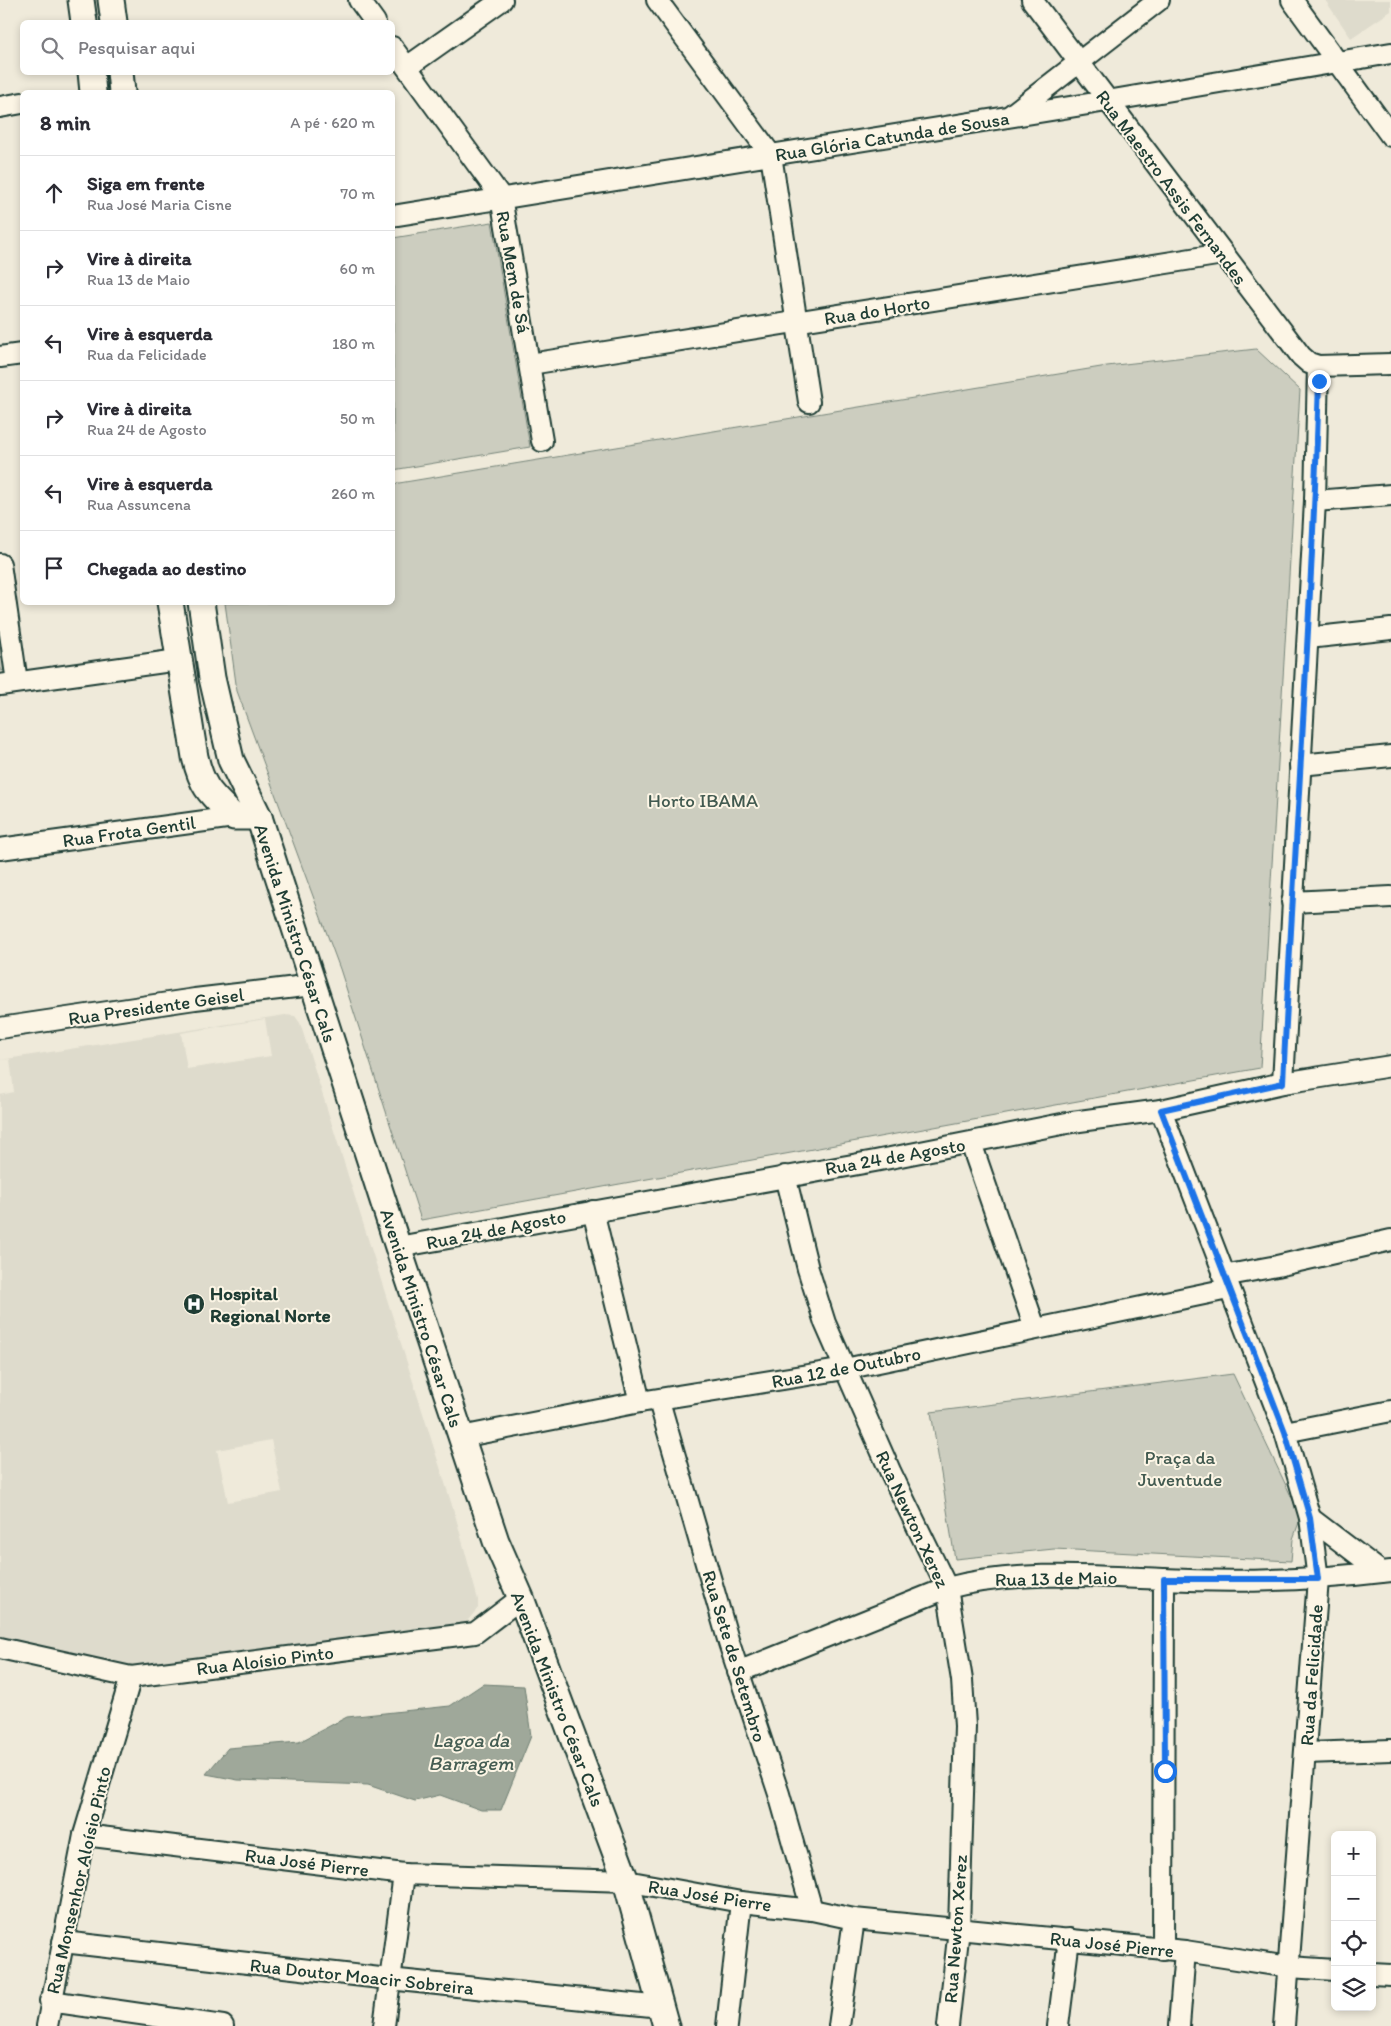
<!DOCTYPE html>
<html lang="pt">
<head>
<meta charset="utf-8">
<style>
	body { margin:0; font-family:Itim,sans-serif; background:#f7f7f7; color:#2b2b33 }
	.controls { position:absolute; right:15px; bottom:15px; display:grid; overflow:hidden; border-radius:8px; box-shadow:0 2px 8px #0003 }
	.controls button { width:45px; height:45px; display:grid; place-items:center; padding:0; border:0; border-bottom:1px solid #e1e1e2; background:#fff; color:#2b2b33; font:25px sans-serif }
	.stop { position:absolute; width:15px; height:15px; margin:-11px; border:4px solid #1a73e8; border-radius:50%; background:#fff }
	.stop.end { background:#1a73e8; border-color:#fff; box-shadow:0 1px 5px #0008 }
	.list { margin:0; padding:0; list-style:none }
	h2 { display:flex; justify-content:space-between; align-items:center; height:65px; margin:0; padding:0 20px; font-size:21px }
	h2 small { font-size:16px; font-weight:400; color:#7c7c81 }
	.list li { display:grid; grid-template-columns:32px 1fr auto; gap:15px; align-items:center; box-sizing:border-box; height:75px; padding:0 20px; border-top:1px solid #e1e1e2 }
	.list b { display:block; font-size:19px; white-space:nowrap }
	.list p { margin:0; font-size:16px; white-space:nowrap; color:#7c7c81 }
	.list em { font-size:16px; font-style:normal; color:#7c7c81 }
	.icon { flex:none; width:28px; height:28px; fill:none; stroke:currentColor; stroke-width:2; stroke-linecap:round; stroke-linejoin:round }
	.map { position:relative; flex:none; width:1391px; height:2026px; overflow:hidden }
	.search { position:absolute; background:#fff; box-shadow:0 2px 8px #0003; left:20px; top:20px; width:375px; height:55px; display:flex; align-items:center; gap:12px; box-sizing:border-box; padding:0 18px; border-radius:8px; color:#7c7c81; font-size:19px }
	.panel { position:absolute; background:#fff; box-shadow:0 2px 8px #0003; left:20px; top:90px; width:375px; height:515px; border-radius:8px }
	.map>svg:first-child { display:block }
	.built { fill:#dedbcc; fill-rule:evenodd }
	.green { fill:#cccdbf; stroke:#76857a }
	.water { fill:#9fa89a; stroke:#6c7d71 }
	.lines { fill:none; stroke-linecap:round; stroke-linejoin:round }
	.minor-casing { stroke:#1f3d34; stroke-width:24 }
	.major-casing { stroke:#1f3d34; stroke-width:29 }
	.minor { stroke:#fcf5e5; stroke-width:20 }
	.major { stroke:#fcf5e5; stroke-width:25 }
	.route { stroke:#1a73e8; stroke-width:6 }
	.labels { text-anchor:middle; stroke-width:4; stroke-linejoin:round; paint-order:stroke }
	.street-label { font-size:19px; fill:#1f3d34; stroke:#fcf5e5 }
	.park-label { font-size:19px; fill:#425a50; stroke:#fcf5e5 }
	.poi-label { font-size:19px; font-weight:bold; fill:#1f3d34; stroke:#fcf5e5; text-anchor:start }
	.water-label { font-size:20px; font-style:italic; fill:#455d53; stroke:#fcf5e5 }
</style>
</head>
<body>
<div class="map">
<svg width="1391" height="2026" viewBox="0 0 1391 2026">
	<rect width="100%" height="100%" fill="#efeada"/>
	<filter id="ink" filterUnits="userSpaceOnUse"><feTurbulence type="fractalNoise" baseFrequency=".02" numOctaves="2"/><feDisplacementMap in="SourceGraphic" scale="10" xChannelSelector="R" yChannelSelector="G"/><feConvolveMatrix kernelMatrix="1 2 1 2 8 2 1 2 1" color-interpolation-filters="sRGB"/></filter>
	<g filter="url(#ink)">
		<!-- built -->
		<g class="built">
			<polygon points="1325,0 1391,0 1391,11 1351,38"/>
			<path d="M285,1015L295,1016L300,1023L456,1518L478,1600V1608L464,1625L127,1669L0,1644V1095L14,1092L10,1059L0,1060ZM265,1019L271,1056L187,1069L181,1033ZM271,1440L282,1492L228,1502L217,1450Z"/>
		</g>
		<!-- green -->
		<g class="green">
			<polygon points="492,222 530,447 393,470 393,238"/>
			<polygon points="1256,349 1300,390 1260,1068 421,1220 340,969 237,691 225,603 392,602 393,484 1107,366"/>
			<polygon points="0,622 7,670 0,671"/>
			<polygon points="1233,1374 1301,1517 1293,1539 1291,1561 1054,1549 955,1559 931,1412"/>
		</g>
		<!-- water -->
		<polygon class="water" points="483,1684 524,1686 531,1736 501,1810 481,1810 440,1795 415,1801 368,1785 238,1780 206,1774 228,1748 299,1742 347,1717 450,1706"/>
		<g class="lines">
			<!-- minor casing -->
			<g class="minor-casing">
				<g id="minor">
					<polyline points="359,0 375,22"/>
					<polyline points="657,0 771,155 809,402"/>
					<polyline points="1032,0 1301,356 1309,363 1318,366 1391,364"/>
					<polyline points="1292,0 1391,136"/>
					<polyline points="392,47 501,197 542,441"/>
					<polyline points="407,67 502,0"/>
					<polyline points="0,107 22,103"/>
					<polyline points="1011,115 1159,0"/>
					<polyline points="392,216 1107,101 1391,53"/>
					<polyline points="0,357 22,354"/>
					<polyline points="530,364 1223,254"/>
					<polyline points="1315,501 1391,495"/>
					<polyline points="0,564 17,682"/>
					<polyline points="1308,638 1391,629"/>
					<polyline points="0,685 178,660"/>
					<polyline points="1300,765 1391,756"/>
					<polyline points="0,849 234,817"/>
					<polyline points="1292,902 1391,897"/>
					<polyline points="0,1028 195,999 313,985"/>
					<polyline points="1283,1083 1315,501 1318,366"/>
					<polyline points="1161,1110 1285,1432 1310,1518 1318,1579 1284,2026"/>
					<polyline points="971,1143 1035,1328"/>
					<polyline points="785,1176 808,1269 825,1323 891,1473 947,1588 962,1680 965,1726 959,1929 948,2026"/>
					<polyline points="593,1211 640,1402"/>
					<polyline points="398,1247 875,1161 1072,1122 1161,1110 1283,1083 1391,1066"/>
					<polyline points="1223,1276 1277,1266 1391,1240"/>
					<polyline points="659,1401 729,1643 779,1794 812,1910"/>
					<polyline points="1285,1432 1391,1411"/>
					<polyline points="461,1437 640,1402 845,1369 1228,1289"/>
					<polyline points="1310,1518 1381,1572"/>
					<polyline points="0,1648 131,1677 475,1633 521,1598"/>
					<path d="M738,1672L947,1588C1016,1570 1092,1576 1163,1579C1238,1583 1316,1580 1391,1571"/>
					<polyline points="1306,1753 1391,1750"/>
					<polyline points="84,1835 404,1874 626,1881 741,1902 812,1910 854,1919 1185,1951 1289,1967 1335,1970"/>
					<polyline points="63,1942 389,1979 661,2007"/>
					<polyline points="1163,1950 1164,1579"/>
					<polyline points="1372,1974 1391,1975"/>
					<polyline points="50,2001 223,2026"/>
					<polyline points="47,2026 84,1835 131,1677"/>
					<polyline points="384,2026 404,1874"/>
					<polyline points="727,2026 741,1902"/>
					<polyline points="839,2026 854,1919"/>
					<polyline points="1058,2026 1069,1939"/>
					<polyline points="1179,2026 1185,1951"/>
				</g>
			</g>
			<!-- major casing -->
			<g class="major-casing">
				<g id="major">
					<polyline points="81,0 84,22"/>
					<polyline points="111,0 114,22"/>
					<polyline points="91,72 93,92"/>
					<polyline points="120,72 122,92"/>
					<path d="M170,602L195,757C203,790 211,794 234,817H259"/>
					<polyline points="201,602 212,678 231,760 259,817 398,1247 496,1541 521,1598 626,1881 666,2026"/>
				</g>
			</g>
			<!-- minor -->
			<use href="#minor" class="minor"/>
			<!-- major -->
			<use href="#major" class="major"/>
		</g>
	</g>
	<g class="lines" filter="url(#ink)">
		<!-- route -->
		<path class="route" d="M1165,1771L1164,1579H1318L1310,1518L1285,1432L1161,1110L1283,1083C1294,849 1312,615 1319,381"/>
	</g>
	<!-- icons -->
	<defs>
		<g id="hospital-disc" transform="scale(1.125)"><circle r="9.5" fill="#1f3d34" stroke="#fcf5e5"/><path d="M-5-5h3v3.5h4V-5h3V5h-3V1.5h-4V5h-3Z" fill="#fff"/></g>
	</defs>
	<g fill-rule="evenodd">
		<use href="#hospital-disc" x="194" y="1304"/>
	</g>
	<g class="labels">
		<!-- street labels -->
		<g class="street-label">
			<text transform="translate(892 136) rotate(-9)" y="7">Rua Glória Catunda de Sousa</text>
			<text transform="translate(1172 187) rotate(53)" y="7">Rua Maestro Assis Fernandes</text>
			<text transform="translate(514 272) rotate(80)" y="7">Rua Mem de Sá</text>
			<text transform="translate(877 310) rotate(-9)" y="7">Rua do Horto</text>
			<text transform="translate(129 831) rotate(-8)" y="7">Rua Frota Gentil</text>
			<text transform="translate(296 933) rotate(72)" y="7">Avenida Ministro César Cals</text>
			<text transform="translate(156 1006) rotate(-8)" y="7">Rua Presidente Geisel</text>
			<text transform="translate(895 1156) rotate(-10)" y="7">Rua 24 de Agosto</text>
			<text transform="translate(496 1229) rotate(-11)" y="7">Rua 24 de Agosto</text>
			<text transform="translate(422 1318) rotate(72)" y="7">Avenida Ministro César Cals</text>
			<text transform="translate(846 1367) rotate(-11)" y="7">Rua 12 de Outubro</text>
			<text transform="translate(913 1519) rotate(65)" y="7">Rua Newton Xerez</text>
			<text transform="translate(1056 1578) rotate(-1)" y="7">Rua 13 de Maio</text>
			<text transform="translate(735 1656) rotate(73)" y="7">Rua Sete de Setembro</text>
			<text transform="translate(265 1660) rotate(-7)" y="7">Rua Aloísio Pinto</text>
			<text transform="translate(1311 1675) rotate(-86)" y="7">Rua da Felicidade</text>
			<text transform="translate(558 1699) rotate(69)" y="7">Avenida Ministro César Cals</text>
			<text transform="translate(307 1862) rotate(7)" y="7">Rua José Pierre</text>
			<text transform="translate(78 1880) rotate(-77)" y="7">Rua Monsenhor Aloísio Pinto</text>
			<text transform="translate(710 1895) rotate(9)" y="7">Rua José Pierre</text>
			<text transform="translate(955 1929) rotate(-86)" y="7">Rua Newton Xerez</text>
			<text transform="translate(1112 1944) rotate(6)" y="7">Rua José Pierre</text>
			<text transform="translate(362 1976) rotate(6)" y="7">Rua Doutor Moacir Sobreira</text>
		</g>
		<!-- park labels -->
		<g class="park-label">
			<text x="703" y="807">Horto IBAMA</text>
			<text x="1180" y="1464">Praça da<tspan x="1180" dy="22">Juventude</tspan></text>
		</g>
		<!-- poi labels -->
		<g class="poi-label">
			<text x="210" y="1300">Hospital<tspan x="210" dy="22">Regional Norte</tspan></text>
		</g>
		<!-- water labels -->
		<g class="water-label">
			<text x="471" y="1747">Lagoa da<tspan x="471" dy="23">Barragem</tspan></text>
		</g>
	</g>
</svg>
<div class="controls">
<button>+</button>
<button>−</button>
<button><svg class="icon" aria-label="locate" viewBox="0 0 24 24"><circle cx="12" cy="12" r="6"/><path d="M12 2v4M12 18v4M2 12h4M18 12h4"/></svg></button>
<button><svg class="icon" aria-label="layers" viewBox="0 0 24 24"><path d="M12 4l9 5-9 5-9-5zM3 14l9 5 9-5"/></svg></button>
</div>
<div class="stop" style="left:1165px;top:1771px"></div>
<div class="stop end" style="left:1319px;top:381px"></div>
<div class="search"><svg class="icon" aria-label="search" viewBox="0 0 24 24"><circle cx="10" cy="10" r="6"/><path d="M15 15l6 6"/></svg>Pesquisar aqui</div>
<section class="panel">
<h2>8 min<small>A pé · 620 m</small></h2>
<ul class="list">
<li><svg class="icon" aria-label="ahead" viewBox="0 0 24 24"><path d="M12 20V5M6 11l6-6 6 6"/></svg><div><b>Siga em frente</b><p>Rua José Maria Cisne</p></div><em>70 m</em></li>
<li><svg class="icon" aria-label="right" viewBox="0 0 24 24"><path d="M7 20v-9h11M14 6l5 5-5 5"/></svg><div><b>Vire à direita</b><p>Rua 13 de Maio</p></div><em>60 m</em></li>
<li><svg class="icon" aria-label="left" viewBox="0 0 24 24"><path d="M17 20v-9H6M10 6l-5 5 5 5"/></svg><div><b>Vire à esquerda</b><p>Rua da Felicidade</p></div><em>180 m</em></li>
<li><svg class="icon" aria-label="right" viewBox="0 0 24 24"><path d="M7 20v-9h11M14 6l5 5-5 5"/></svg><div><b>Vire à direita</b><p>Rua 24 de Agosto</p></div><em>50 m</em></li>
<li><svg class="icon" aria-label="left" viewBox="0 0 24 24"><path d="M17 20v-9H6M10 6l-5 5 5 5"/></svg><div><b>Vire à esquerda</b><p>Rua Assuncena</p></div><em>260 m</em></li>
<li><svg class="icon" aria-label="arrive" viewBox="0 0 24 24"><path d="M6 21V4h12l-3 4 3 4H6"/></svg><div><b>Chegada ao destino</b></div></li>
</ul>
</section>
</div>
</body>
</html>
